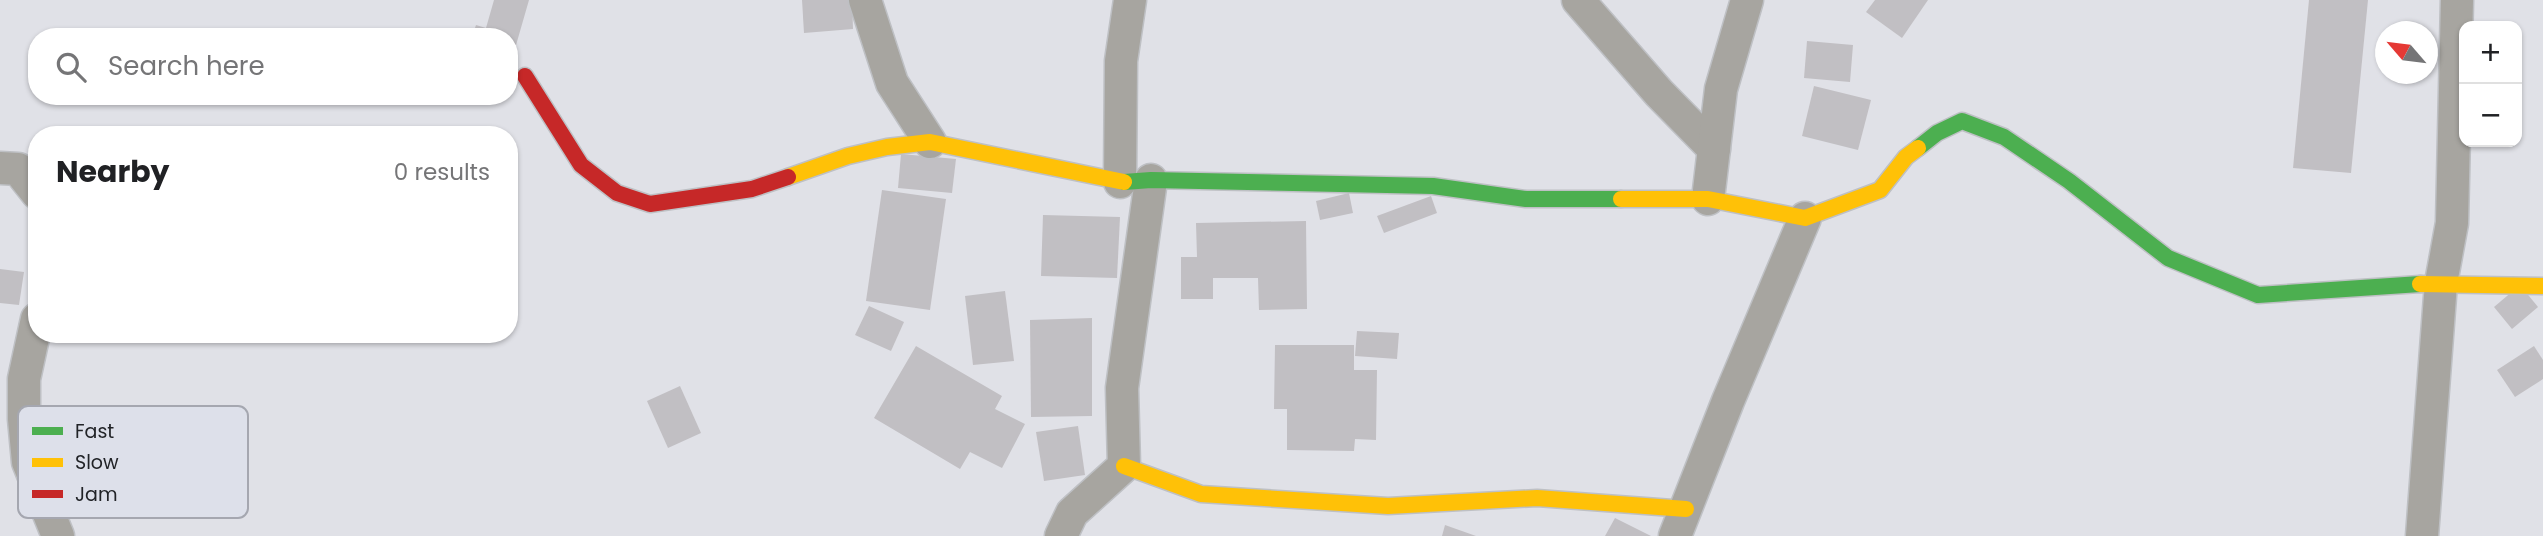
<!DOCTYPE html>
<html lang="en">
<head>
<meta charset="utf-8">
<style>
	body { margin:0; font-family:Poppins,sans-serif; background:#f6f6f6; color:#202124 }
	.controls { position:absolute; right:21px; top:21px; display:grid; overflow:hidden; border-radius:14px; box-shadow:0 2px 5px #0004 }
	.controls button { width:63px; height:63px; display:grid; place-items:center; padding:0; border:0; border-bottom:2px solid #e0e0e0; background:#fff; color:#202124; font:35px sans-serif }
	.compass { position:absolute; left:2375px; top:21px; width:63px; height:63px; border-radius:50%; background:#fff; box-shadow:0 2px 5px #0004; rotate:298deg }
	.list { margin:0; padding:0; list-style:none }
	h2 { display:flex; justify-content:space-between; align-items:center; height:91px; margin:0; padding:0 28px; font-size:30px }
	h2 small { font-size:23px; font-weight:400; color:#757577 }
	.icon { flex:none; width:38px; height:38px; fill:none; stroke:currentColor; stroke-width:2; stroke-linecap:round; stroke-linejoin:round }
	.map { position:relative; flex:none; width:2543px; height:536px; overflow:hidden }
	.search { position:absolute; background:#fff; box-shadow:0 2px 5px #0004; left:28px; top:28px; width:490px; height:77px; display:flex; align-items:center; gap:18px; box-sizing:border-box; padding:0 24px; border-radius:28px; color:#757577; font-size:26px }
	.panel { position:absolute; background:#fff; box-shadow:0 2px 5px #0004; left:28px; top:126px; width:490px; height:217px; border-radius:28px }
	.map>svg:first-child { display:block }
	.building { fill:#c1bfc3 }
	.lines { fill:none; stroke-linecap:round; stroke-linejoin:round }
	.street-casing { stroke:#bec0c4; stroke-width:35 }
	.fast-casing { stroke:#bec0c4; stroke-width:19 }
	.slow-casing { stroke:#bec0c4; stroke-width:19 }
	.jam-casing { stroke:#bec0c4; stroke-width:19 }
	.street { stroke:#a7a5a0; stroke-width:32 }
	.fast { stroke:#4caf50; stroke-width:16 }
	.slow { stroke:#ffc107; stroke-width:16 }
	.jam { stroke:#c62828; stroke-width:16 }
	.key { fill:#dde0ea; stroke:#a5a7b0; stroke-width:2 }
	.key-label { font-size:19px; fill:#212327 }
</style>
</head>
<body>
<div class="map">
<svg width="2543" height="536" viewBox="0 0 2543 536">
	<rect width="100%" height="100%" fill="#e0e1e7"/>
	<!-- building -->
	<g class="building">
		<polygon points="494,0 529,0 510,66 509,37 472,37 476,25 486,28"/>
		<polygon points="802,0 852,0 853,29 804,33"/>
		<polygon points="1875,0 1928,0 1902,38 1866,12"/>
		<polygon points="2309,0 2368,0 2351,173 2293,168"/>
		<polygon points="1807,41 1853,45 1850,82 1804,78"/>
		<polygon points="1814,86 1871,100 1858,150 1802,136"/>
		<polygon points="901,154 956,159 952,193 898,188"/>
		<polygon points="882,190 946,199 930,310 866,301"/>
		<polygon points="1349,193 1353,213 1320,220 1316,201"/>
		<polygon points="1431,196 1437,213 1384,233 1377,216"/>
		<polygon points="1043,215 1120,217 1117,278 1041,276"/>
		<polygon points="1306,221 1307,309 1259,310 1258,278 1213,278 1213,299 1181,299 1181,257 1197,257 1196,223"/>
		<polygon points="0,269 24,272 19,305 0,303"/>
		<polygon points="2520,285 2538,307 2512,329 2494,307"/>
		<polygon points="1005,291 1014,361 973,365 965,296"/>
		<polygon points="869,306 904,322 891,351 855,335"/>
		<polygon points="1092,318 1092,416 1031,417 1030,320"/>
		<polygon points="1357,331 1399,333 1397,359 1355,356"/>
		<polygon points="1275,345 1354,345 1354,370 1377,370 1376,440 1355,439 1354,451 1287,450 1287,409 1274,409"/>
		<polygon points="916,346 1002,396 995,409 1025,424 1002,468 970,452 960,469 874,418"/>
		<polygon points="2534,346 2543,360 2543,379 2515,397 2497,370"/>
		<polygon points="680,386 701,433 668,448 647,401"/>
		<polygon points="1078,426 1085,475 1044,481 1036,432"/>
		<polygon points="1615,518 1651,536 1605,536"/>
		<polygon points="1445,525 1476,536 1442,536"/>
	</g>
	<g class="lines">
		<!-- street casing -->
		<g class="street-casing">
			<g id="street">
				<polyline points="865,0 892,83 930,142"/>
				<polyline points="1578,0 1659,93 1714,149"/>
				<polyline points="0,168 18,169 37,193"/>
				<polyline points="1120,182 1121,61 1130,0"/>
				<polyline points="1708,199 1721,89 1747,0"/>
				<polyline points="37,319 24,379 24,419 28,462 58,536"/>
				<polyline points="1061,536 1072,513 1124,466 1122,388 1151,180"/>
				<polyline points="1675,536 1728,401 1805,218"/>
				<polyline points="2422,536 2441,283 2452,223 2457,0"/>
			</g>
		</g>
		<!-- fast casing -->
		<g class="fast-casing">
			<g id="fast">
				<polyline points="1918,148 1937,133 1962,121 2004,137 2069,181 2168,258 2258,295 2420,284"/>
				<polyline points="1124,182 1151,180 1433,186 1526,199 1621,199"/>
			</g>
		</g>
		<!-- slow casing -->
		<g class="slow-casing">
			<g id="slow">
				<polyline points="788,177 848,156 887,147 930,142 1124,182"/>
				<polyline points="1621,199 1708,199 1805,218 1880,190 1906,157 1918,148"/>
				<polyline points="2420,284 2543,286"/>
				<polyline points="1124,466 1201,494 1388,506 1537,498 1686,509"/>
			</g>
		</g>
		<!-- jam casing -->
		<g class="jam-casing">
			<polyline id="jam" points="525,76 581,165 617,193 650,204 752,189 788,177"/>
		</g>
		<!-- street -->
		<use href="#street" class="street"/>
		<!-- fast -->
		<use href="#fast" class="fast"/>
		<!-- slow -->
		<use href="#slow" class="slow"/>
		<!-- jam -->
		<use href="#jam" class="jam"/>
	</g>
	<!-- legend -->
	<rect x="18" y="406" width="230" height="112" rx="10" class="key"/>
	<rect x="32" y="427" width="31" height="8" fill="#4caf50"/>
	<rect x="32" y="458" width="31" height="9" fill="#ffc107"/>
	<rect x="32" y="490" width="31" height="8" fill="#c62828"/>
	<g class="key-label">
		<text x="75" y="438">Fast</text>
		<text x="75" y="469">Slow</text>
		<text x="75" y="501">Jam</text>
	</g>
</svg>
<div class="controls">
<button>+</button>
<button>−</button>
</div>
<svg class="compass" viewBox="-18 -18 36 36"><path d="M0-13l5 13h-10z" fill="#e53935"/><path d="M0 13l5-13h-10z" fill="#757577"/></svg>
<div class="search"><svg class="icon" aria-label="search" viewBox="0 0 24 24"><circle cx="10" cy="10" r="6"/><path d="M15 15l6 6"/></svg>Search here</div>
<section class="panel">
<h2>Nearby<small>0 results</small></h2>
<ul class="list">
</ul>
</section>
</div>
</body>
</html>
